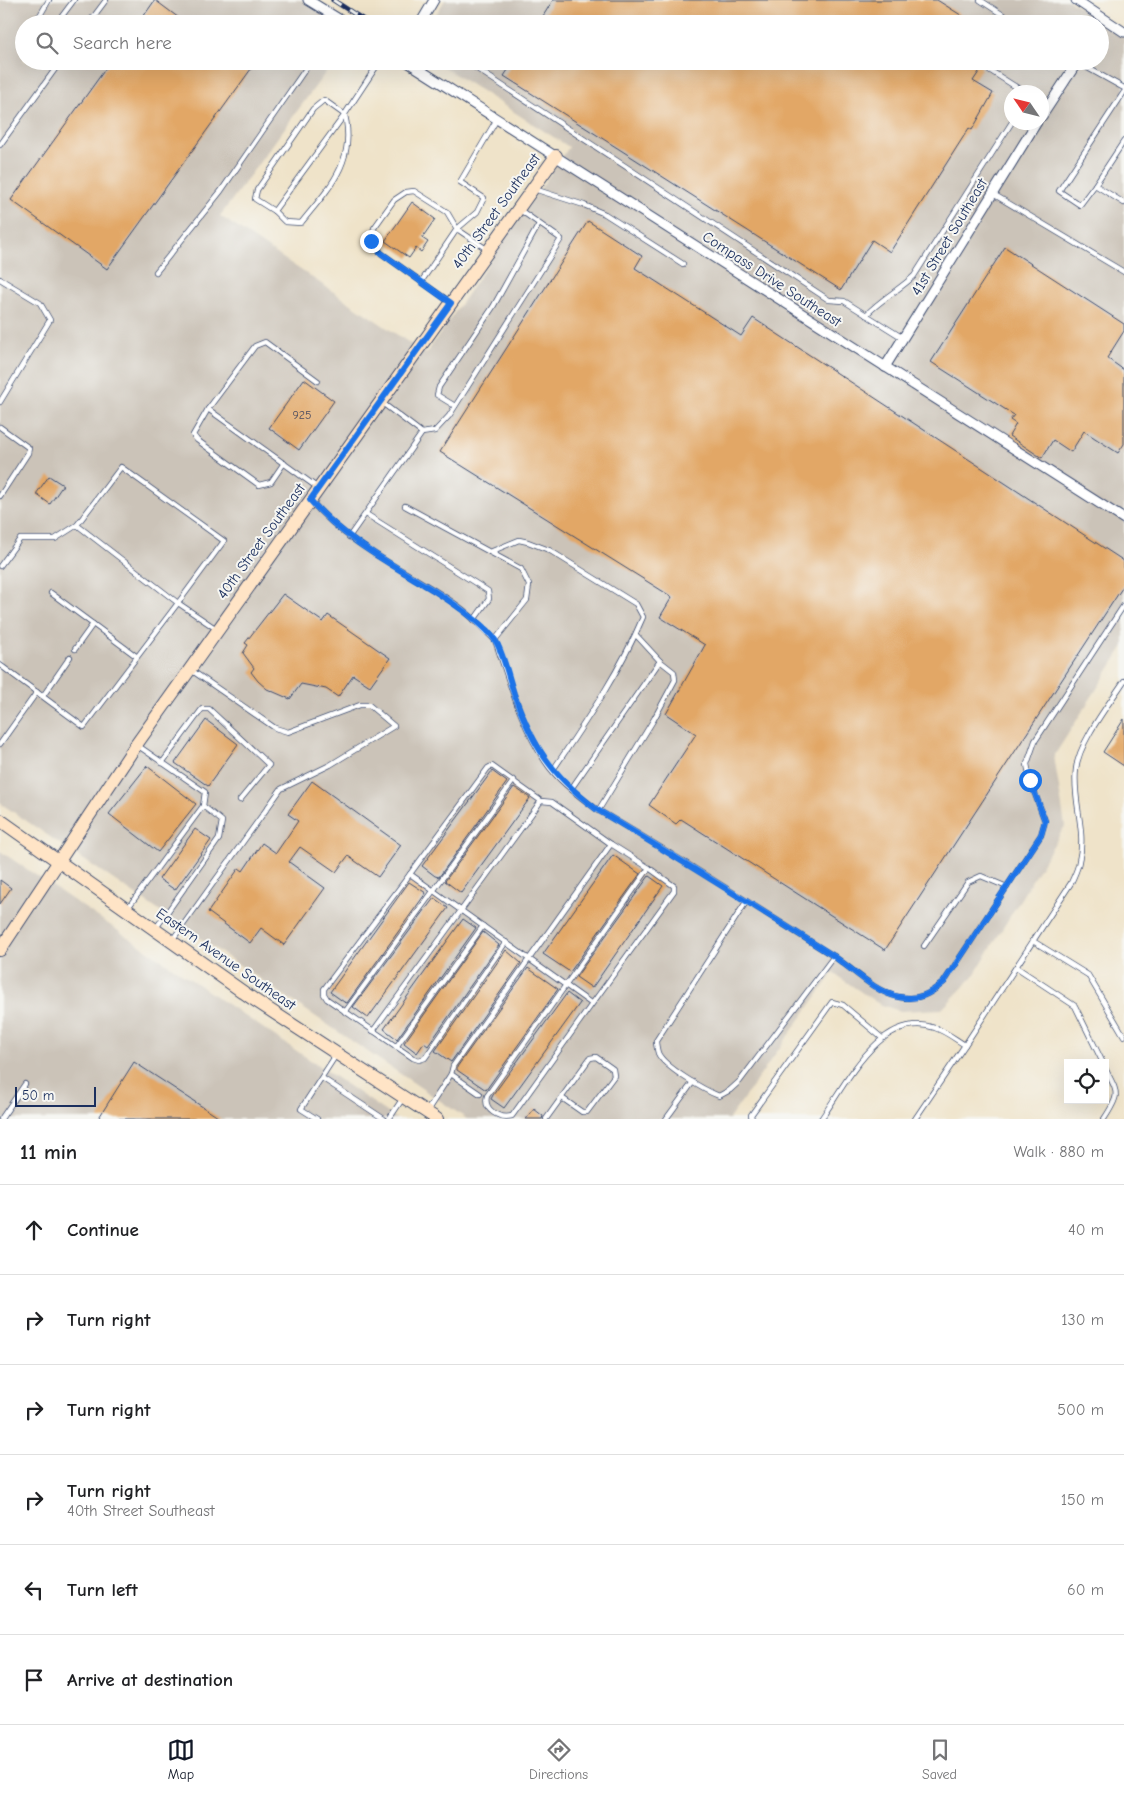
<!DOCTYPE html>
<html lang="en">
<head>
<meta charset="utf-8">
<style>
	body { margin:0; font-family:"Comic Neue",sans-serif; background:#f6f6f6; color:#202124 }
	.controls { position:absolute; right:15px; bottom:15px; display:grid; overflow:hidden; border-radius:0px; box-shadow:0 5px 20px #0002 }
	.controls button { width:45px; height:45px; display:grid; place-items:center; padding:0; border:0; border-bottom:1px solid #e0e0e0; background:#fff; color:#202124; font:25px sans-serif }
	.compass { position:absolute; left:1004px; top:85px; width:45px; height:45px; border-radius:50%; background:#fff; box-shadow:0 5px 20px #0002; rotate:305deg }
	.scale { position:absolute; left:15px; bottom:12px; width:81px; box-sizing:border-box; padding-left:5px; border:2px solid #1b2f5e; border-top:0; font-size:14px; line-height:18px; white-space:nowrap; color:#1b2f5e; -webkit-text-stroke:4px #f6f6f2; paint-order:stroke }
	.stop { position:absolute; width:15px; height:15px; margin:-11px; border:4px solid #1a73e8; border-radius:50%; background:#fff }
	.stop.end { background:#1a73e8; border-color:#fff; box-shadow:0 1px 5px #0008 }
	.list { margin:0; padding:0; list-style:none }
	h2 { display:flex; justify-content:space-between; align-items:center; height:65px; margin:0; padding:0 20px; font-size:21px }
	h2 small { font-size:16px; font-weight:400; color:#757577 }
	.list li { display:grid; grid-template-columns:32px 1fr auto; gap:15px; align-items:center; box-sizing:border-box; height:90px; padding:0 20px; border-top:1px solid #e0e0e0 }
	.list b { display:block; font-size:19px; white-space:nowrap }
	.list p { margin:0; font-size:16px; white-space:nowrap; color:#757577 }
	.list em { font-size:16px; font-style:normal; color:#757577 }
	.icon { flex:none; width:28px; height:28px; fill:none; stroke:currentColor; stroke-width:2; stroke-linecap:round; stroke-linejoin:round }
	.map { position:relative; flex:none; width:1124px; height:1119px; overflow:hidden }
	.search { position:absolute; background:#fff; box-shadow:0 5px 20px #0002; left:15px; right:15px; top:15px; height:55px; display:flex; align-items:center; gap:12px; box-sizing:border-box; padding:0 18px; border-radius:28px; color:#757577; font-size:19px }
	.sheet { height:605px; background:#fff }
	nav { display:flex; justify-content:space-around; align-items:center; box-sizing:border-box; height:70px; border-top:1px solid #e0e0e0; background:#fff; font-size:14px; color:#757577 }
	nav a { display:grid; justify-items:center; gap:2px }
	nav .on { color:#111827 }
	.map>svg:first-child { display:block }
	.industrial { fill:#cbc3b8; fill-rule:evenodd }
	.building { fill:#e2a766 }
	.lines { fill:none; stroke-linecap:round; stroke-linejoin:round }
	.lane-casing { stroke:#3b4a6e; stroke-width:6 }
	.street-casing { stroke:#3b4a6e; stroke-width:11 }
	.secondary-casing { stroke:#3b4a6e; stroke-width:14 }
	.lane { stroke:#fff; stroke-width:4.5 }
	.street { stroke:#fff; stroke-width:9 }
	.secondary { stroke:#ffe4c6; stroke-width:12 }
	.rail-casing { stroke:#1b2f5e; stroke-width:5 }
	.rail { stroke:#f6f6f2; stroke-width:3; stroke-dasharray:9; stroke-linecap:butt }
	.route { stroke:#1a73e8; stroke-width:6 }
	.labels { text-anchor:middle; stroke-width:4; stroke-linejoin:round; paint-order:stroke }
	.number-label { font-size:12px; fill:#4d4d60 }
	.street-label { font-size:15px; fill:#1b2f5e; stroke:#f6f6f2 }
</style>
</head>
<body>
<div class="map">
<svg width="1124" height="1119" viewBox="0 0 1124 1119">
	<rect width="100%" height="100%" fill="#f6f6f2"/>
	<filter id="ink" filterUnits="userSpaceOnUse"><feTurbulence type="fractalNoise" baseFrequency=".02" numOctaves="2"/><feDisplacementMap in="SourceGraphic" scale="10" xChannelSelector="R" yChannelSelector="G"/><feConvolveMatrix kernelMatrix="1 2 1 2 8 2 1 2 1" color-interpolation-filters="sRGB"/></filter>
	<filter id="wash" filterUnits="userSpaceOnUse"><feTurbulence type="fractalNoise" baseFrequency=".0096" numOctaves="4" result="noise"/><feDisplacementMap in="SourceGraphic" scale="20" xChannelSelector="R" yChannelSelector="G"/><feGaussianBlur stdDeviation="1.12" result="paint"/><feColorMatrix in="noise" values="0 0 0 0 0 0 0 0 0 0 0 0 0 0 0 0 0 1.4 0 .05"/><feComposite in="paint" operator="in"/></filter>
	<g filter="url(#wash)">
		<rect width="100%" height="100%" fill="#efe3c9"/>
		<!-- industrial -->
		<g class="industrial">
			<path d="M0,0H302L340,24H24V61H334L220,216L426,354L569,147L434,61H1100V24H430L445,0H1068L1124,32V646L1054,756L1065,826L973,977L942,1009L900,1011L879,1004L833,973L729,1119H467L0,803ZM1012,92H1042V122H1012Z"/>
			<polygon points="0,851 328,1072 397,1119 0,1119"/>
		</g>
		<g id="blocks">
			<!-- building -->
			<g class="building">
				<polygon points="155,0 187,24 138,24"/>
				<polygon points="553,0 937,0 975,24 538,24"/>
				<polygon points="111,61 239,61 251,69 107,269 11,200"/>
				<polygon points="514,61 986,61 980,63 981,69 973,81 993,93 972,130 969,128 890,252 872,240 841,290 504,76"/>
				<polygon points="412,202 435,219 422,238 428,242 421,252 416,248 409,258 385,241"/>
				<polygon points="588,221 642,256 635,268 741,336 753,318 1124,561 1124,585 885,950 681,819 676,824 649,805 696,734 666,714 705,645 660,617 672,597 440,452"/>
				<polygon points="1005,247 1124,324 1124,331 1107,358 1124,370 1124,444 1118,453 1084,431 1071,452 1053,440 1042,458 1009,436 1016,424 1010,420 1014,415 931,362"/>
				<polygon points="304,379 334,401 299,450 269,428"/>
				<polygon points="49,476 63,485 50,504 36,494"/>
				<polygon points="283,594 323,622 328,615 390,658 370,686 353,675 338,697 326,689 301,684 290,699 267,689 258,681 251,672 254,668 243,653 248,645 245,643"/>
				<polygon points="1124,719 1124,766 1103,752"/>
				<polygon points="206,720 238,744 208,786 175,763"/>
				<polygon points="147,766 196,804 158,852 109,814"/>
				<polygon points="492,771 507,782 439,877 435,876 422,866"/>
				<polygon points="312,781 401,845 378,877 348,856 336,872 300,847 289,862 325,888 284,945 261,928 250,943 208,912 239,868 243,871 262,843 276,853 298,821 288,814"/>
				<polygon points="514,787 530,798 461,893 445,881"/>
				<polygon points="195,829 211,840 175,890 159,879"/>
				<polygon points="613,855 640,874 570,972 543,954"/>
				<polygon points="649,876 663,886 592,988 576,977"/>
				<polygon points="0,880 11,888 0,904"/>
				<polygon points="409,882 426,893 347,1003 344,1002 330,992"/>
				<polygon points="434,898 448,908 368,1018 353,1007"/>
				<polygon points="463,919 476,928 397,1039 384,1029"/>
				<polygon points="483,932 499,945 428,1046 424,1043 417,1053 404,1043"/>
				<polygon points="506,950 521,963 451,1062 435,1051"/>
				<polygon points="528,968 558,989 486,1090 457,1070 457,1067"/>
				<polygon points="567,993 580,1003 504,1108 491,1099 493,1095"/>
				<polygon points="134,1062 221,1119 98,1119"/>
				<polygon points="534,1109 543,1116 542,1119 526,1119"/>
			</g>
		</g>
	</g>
	<g filter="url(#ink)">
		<use href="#blocks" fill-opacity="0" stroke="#3b4a6e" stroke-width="1"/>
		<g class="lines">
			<!-- lane casing -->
			<g class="lane-casing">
				<g id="lane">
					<polyline points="980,0 1017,24"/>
					<polyline points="47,24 39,17 49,0"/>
					<polyline points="56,24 74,0"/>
					<polyline points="88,24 106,0"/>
					<polyline points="465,61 829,300 844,301 903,338"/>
					<polyline points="1077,62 1124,88"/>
					<polyline points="983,66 1024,92"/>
					<polyline points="1124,92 1059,191 1080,205 1095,185 1124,203"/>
					<path d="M324,100L345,115C356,162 329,188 301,223L285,222L274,211L255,199L257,190L313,109Z"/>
					<polyline points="0,145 61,61"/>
					<polyline points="1095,185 1124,141"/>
					<polyline points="534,189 584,205 605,214 683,264"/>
					<polyline points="993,194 1124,272"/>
					<polyline points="274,211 343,117 380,61"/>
					<polyline points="156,272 221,191 311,61"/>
					<polyline points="0,279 40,303 50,320 0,402"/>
					<polyline points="421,282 457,229 477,212 484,198 460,182 497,119"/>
					<polyline points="450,302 381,253 371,241 374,228 394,200 406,192 414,191 447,212 457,229 488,250"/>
					<path d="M866,315C881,299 899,290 914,276L1012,122"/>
					<polyline points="318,381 265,342 255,346 208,409 318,488"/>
					<polyline points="381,402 422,433"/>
					<polyline points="455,406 437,395 439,387 493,307 539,224"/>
					<polyline points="208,409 193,435 197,440 259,485 271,482 284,463"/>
					<polyline points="0,427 29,448 28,453 0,496"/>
					<path d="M311,501C351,548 409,571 458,606C471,615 483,629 495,640"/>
					<path d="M405,506L521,569L529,585L527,600L495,640C509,680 521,725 545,761C558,781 578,795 596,809C676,855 754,906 832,955C853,969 874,992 899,997C918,1001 930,994 944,982L1041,835L1045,821L1030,780L1027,764L1035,741L1124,605"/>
					<polyline points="366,514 488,591 489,599 474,620"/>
					<polyline points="349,537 422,433 435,431 449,416 561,239 520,210"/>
					<path d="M490,552L519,540L528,542L549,550L636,604L643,617C620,672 586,721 553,770"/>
					<polyline points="0,566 20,539 55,539 77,525 178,603 224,541 121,467 77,525"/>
					<polyline points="51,593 136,656"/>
					<polyline points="75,649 93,624"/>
					<polyline points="0,665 84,727 178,603 218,630"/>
					<polyline points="43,696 70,657"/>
					<polyline points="0,744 37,692"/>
					<polyline points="162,763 202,709 209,709 269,765 240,800"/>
					<polyline points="571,789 660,661 636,635"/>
					<polyline points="541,801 552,802 611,844"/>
					<polyline points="598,811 654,719 675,680 674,672 660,661"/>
					<path d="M746,902L656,1041C656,1045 657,1049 658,1053C664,1067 704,1090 719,1096L730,1090L740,1081L834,956"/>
					<polyline points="127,909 203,806 205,792 137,745"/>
					<polyline points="156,928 219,839 222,821 203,806"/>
					<polyline points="173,939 281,789 330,765 394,726 369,705 360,705 288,732 275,728 191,670"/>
					<polyline points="1033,941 1088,975 1124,1036"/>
					<polyline points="506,942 425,1058 419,1060 413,1058 327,999 324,994 324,989 410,874 529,959 611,844 649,868"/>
					<polyline points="924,946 968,882 981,876 1007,887"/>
					<polyline points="1016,967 1075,1006 1103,1063"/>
					<polyline points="345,1012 514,780"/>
					<polyline points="373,1031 541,801 492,766 488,768 410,874"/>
					<polyline points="396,1047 483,926"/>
					<path d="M451,1074L453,1066L529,959L592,1004L512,1116C499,1119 483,1110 487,1096L649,868L674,886V891L592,1004"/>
					<polyline points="322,1078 384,1119"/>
					<polyline points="427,1111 451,1074 480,1094"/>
					<polyline points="1,1119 25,1084"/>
					<polyline points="317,1119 301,1109 336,1055"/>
					<polyline points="389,1119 403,1098"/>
					<polyline points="546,1119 590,1058 596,1057 613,1069 614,1076 587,1112 582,1112 562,1098"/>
					<polyline points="666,1119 693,1082"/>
					<polyline points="752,1119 751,1115 832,1002 843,1005 882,1038"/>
					<path d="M821,1119C846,1084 881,1009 935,1028C945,1031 955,1039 965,1045L1071,883C1074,876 1078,869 1079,861C1087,831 1072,800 1076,769C1079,742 1109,704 1124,681"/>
					<polyline points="915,1119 965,1045"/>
					<path d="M1104,1119C1121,1093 1118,1094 1105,1068"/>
				</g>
			</g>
			<!-- street casing -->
			<g class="street-casing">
				<g id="street">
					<polyline points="308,0 347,24"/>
					<polyline points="1076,0 1124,32"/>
					<polyline points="418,24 421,22 434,0"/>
					<polyline points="406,61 1124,519"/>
					<polyline points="1042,116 1078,61"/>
					<polyline points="885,367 1037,122"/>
				</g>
			</g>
			<!-- secondary casing -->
			<g class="secondary-casing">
				<g id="secondary">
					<polyline points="0,820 253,999 437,1119"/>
					<polyline points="0,950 136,745 556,156"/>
				</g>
			</g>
			<!-- lane -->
			<use href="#lane" class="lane"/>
			<!-- street -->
			<use href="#street" class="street"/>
			<!-- secondary -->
			<use href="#secondary" class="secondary"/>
			<!-- rail casing -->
			<g class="rail-casing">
				<polyline id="rail" points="333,0 370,24"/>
			</g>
			<!-- rail -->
			<use href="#rail" class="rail"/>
		</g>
	</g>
	<g class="lines" filter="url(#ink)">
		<!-- route -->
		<path class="route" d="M371,241L381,253L451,303L310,500C344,539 389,563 433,590C450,601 484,623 495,640C503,652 509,678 514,694C533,747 551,774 596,809C675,856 754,906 832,955C853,969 874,992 899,997C918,1001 930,994 944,982L1041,835L1045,821L1030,780"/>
	</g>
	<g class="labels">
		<!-- number labels -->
		<g class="number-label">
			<text x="302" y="419">925</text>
		</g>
		<!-- street labels -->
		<g class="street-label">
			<text transform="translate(496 211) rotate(-54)" y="5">40th Street Southeast</text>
			<text transform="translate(949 237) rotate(-59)" y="5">41st Street Southeast</text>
			<text transform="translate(772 279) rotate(33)" y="5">Compass Drive Southeast</text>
			<text transform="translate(261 541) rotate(-54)" y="5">40th Street Southeast</text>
			<text transform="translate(226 959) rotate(35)" y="5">Eastern Avenue Southeast</text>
		</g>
	</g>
</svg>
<div class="controls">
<button><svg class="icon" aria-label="locate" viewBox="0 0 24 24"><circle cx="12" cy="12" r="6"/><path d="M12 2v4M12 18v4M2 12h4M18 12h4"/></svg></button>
</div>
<svg class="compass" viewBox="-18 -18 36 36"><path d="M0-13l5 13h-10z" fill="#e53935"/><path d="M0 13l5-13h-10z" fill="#757577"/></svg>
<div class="scale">50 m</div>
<div class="stop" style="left:1030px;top:780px"></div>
<div class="stop end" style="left:371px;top:241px"></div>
<div class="search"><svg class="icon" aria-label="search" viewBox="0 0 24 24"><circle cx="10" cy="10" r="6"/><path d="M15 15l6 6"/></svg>Search here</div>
</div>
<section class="sheet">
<h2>11 min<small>Walk · 880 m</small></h2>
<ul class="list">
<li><svg class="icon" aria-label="ahead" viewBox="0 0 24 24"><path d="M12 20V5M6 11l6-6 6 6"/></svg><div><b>Continue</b></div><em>40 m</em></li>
<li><svg class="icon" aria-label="right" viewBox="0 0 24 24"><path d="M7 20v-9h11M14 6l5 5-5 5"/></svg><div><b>Turn right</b></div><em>130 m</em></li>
<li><svg class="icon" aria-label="right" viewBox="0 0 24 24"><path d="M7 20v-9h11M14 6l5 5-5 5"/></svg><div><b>Turn right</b></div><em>500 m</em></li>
<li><svg class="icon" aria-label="right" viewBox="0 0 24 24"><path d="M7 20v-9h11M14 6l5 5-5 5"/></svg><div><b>Turn right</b><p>40th Street Southeast</p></div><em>150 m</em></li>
<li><svg class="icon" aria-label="left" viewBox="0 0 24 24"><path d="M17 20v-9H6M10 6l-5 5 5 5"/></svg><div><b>Turn left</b></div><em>60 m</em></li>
<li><svg class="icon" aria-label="arrive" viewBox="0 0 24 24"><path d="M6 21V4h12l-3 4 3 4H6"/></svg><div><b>Arrive at destination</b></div></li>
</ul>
</section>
<nav>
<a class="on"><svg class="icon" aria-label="map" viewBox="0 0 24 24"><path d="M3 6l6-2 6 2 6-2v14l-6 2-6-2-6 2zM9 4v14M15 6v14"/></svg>Map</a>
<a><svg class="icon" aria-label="directions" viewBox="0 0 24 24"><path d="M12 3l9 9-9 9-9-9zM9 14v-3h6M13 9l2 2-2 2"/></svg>Directions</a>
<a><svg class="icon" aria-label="saved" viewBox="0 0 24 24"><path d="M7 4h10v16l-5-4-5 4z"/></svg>Saved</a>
</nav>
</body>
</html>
